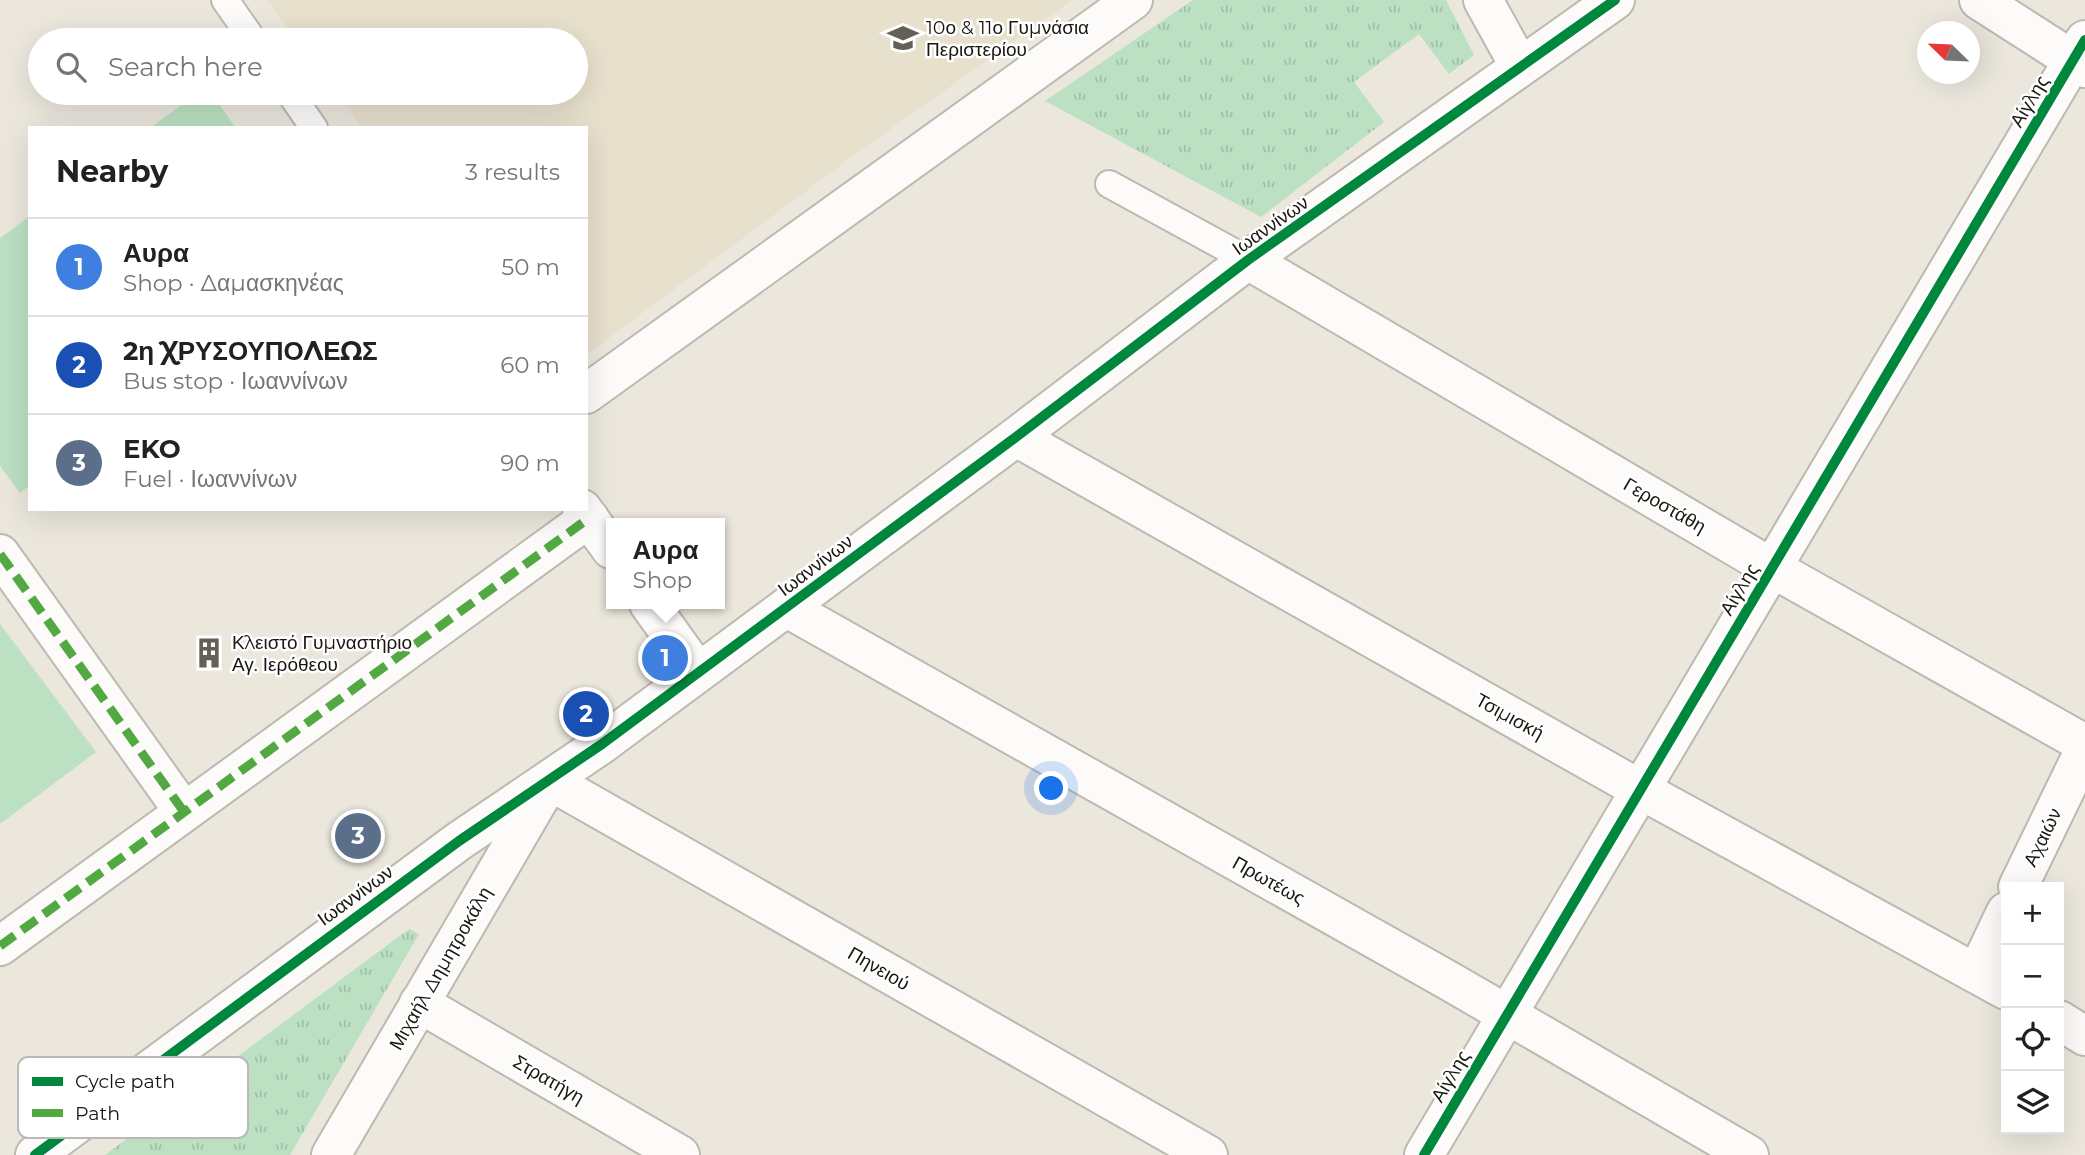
<!DOCTYPE html>
<html lang="en">
<head>
<meta charset="utf-8">
<style>
	body { margin:0; font-family:Montserrat,sans-serif; background:#f6f6f6; color:#202124 }
	.controls { position:absolute; right:21px; bottom:21px; display:grid; overflow:hidden; border-radius:0px; box-shadow:0 7px 28px #0002 }
	.controls button { width:63px; height:63px; display:grid; place-items:center; padding:0; border:0; border-bottom:2px solid #e0e0e0; background:#fff; color:#202124; font:35px sans-serif }
	.compass { position:absolute; left:1917px; top:21px; width:63px; height:63px; border-radius:50%; background:#fff; box-shadow:0 7px 28px #0002; rotate:293deg }
	.you { position:absolute; left:1052px; top:789px; width:24px; height:24px; margin:-18px; border:5px solid #fff; border-radius:50%; background:#1a73e8; box-shadow:0 0 0 10px #1a73e833 }
	.badge { display:grid; place-items:center; width:46px; height:46px; border-radius:50%; background:#636058; color:#fff; font-size:23px; font-weight:700 }
	.pin { position:absolute; translate:-50% -50%; border:4px solid #fff; box-shadow:0 2px 7px #0006 }
	.popup { position:absolute; left:606px; top:518px; width:119px; height:91px; box-sizing:border-box; display:grid; place-content:center; border-radius:0px; background:#fff; filter:drop-shadow(0 2px 5px #0005); font-size:23px; white-space:nowrap; color:#757577 }
	.popup b { font-size:26px; color:#202124 }
	.popup::after { content:''; position:absolute; left:50%; top:100%; margin-left:-14px; border:14px solid transparent; border-top-color:#fff }
	.list { margin:0; padding:0; list-style:none }
	h2 { display:flex; justify-content:space-between; align-items:center; height:91px; margin:0; padding:0 28px; font-size:30px }
	h2 small { font-size:23px; font-weight:400; color:#757577 }
	.list li { display:grid; grid-template-columns:46px 1fr auto; gap:21px; align-items:center; box-sizing:border-box; height:98px; padding:0 28px; border-top:2px solid #e0e0e0 }
	.list b { display:block; font-size:26px; white-space:nowrap }
	.list p { margin:0; font-size:23px; white-space:nowrap; color:#757577 }
	.list em { font-size:23px; font-style:normal; color:#757577 }
	.icon { flex:none; width:38px; height:38px; fill:none; stroke:currentColor; stroke-width:2; stroke-linecap:round; stroke-linejoin:round }
	.map { position:relative; flex:none; width:2085px; height:1155px; overflow:hidden }
	.search { position:absolute; background:#fff; box-shadow:0 7px 28px #0002; left:28px; top:28px; width:560px; height:77px; display:flex; align-items:center; gap:18px; box-sizing:border-box; padding:0 24px; border-radius:38px; color:#757577; font-size:26px }
	.panel { position:absolute; background:#fff; box-shadow:0 7px 28px #0002; left:28px; top:126px; width:560px; height:385px; border-radius:0px }
	.map>svg:first-child { display:block }
	.built { fill:#e7e0cd }
	.grass { fill:#bbe0c2 }
	.park { fill:url(#park-tufts) }
	.lines { fill:none; stroke-linecap:round; stroke-linejoin:round }
	.lane-casing { stroke:#bcb9b1; stroke-width:30 }
	.street-casing { stroke:#bcb9b1; stroke-width:42 }
	.secondary-casing { stroke:#bcb9b1; stroke-width:42 }
	.lane { stroke:#fcfbfa; stroke-width:26 }
	.street { stroke:#fcfbfa; stroke-width:38 }
	.secondary { stroke:#fcfbfa; stroke-width:38 }
	.quiet { stroke:#52a942; stroke-width:9; stroke-dasharray:18 9; stroke-linecap:butt }
	.cycleway-casing { stroke:#fff; stroke-width:15 }
	.cycleway { stroke:#00873e; stroke-width:10 }
	.labels { text-anchor:middle; stroke-width:5; stroke-linejoin:round; paint-order:stroke }
	.poi-label { font-size:19px; fill:#1a1711; stroke:#fff; text-anchor:start }
	.street-label { font-size:19px; fill:#1a1711; stroke:#fff }
	.key { fill:#fff; stroke:#bab9b8; stroke-width:2 }
	.key-label { font-size:19px; fill:#1a1711 }
</style>
</head>
<body>
<div class="map">
<svg width="2085" height="1155" viewBox="0 0 2085 1155">
	<defs>
		<pattern id="park-tufts" width="24" height="20" patternUnits="userSpaceOnUse" patternTransform="scale(1.75)"><rect width="24" height="20" fill="#bbe0c2"/><path d="M3 7l-1-3M5 7V3M7 7l1-3M15 17l-1-3M17 17v-4M19 17l1-3" fill="none" stroke="#a0bfa6"/></pattern>
	</defs>
	<rect width="100%" height="100%" fill="#ebe7dd"/>
	<!-- built -->
	<polygon class="built" points="267,0 1072,0 861,150 586,355 586,128 362,128 336,93 576,93 576,40 297,40"/>
	<!-- grass -->
	<g class="grass">
		<polygon points="198,93 211,93 236,128 150,128"/>
		<polygon points="30,216 30,485 20,493 0,466 0,238"/>
		<polygon points="0,624 96,752 0,824"/>
	</g>
	<!-- park -->
	<g class="park">
		<polygon points="1193,0 1446,0 1474,55 1449,74 1419,34 1354,82 1384,122 1261,217 1045,101"/>
		<polygon points="409,929 419,934 290,1155 105,1155"/>
	</g>
	<g class="lines">
		<!-- lane casing -->
		<g class="lane-casing">
			<g id="lane">
				<polyline points="225,0 253,40"/>
				<polyline points="290,93 314,128"/>
				<polyline points="1109,184 1248,260"/>
			</g>
		</g>
		<!-- street casing -->
		<g class="street-casing">
			<g id="street">
				<polyline points="1483,0 1520,67"/>
				<polyline points="1979,0 2085,68"/>
				<polyline points="1248,260 1772,568 2085,744"/>
				<polyline points="586,394 1133,0"/>
				<polyline points="1016,437 1641,790 2006,990"/>
				<polyline points="582,509 611,549"/>
				<polyline points="0,554 184,812"/>
				<polyline points="649,604 698,672"/>
				<polyline points="787,608 1451,982 1749,1155"/>
				<polyline points="550,781 1208,1155"/>
				<polyline points="2018,887 2085,749"/>
				<polyline points="0,946 589,518"/>
				<polyline points="1977,973 2006,912"/>
				<polyline points="419,1003 680,1155"/>
				<polyline points="2059,1020 2085,1036"/>
			</g>
		</g>
		<!-- secondary casing -->
		<g class="secondary-casing">
			<g id="secondary">
				<polyline points="35,1155 459,841 602,744 1016,437 1248,260 1615,0"/>
				<polyline points="331,1155 545,789"/>
				<polyline points="1424,1155 2085,40"/>
			</g>
		</g>
		<!-- lane -->
		<use href="#lane" class="lane"/>
		<!-- street -->
		<use href="#street" class="street"/>
		<!-- secondary -->
		<use href="#secondary" class="secondary"/>
		<!-- quiet -->
		<g class="quiet">
			<polyline points="0,554 184,812"/>
			<polyline points="0,946 589,518"/>
		</g>
		<!-- cycleway casing -->
		<g class="cycleway-casing">
			<g id="cycleway">
				<polyline points="35,1155 459,841 602,744 1016,437 1248,260 1615,0"/>
				<polyline points="1424,1155 2085,40"/>
			</g>
		</g>
		<!-- cycleway -->
		<use href="#cycleway" class="cycleway"/>
	</g>
	<!-- icons -->
	<defs>
		<g id="school-bare" transform="scale(2.415)"><path d="M0-5L7-2L0 1L-7-2ZM-4 1L0 2.5L4 1V4Q0 6-4 4Z" fill="#636058" stroke="#fff" stroke-width="2.5" paint-order="stroke"/></g>
		<g id="building-bare" transform="scale(2.415)"><path d="M-4-6H4V6H1V3H-1V6H-4ZM-2.5-4.3h1.7v1.8h-1.7ZM.8-4.3h1.7v1.8H.8ZM-2.5-1h1.7V.8h-1.7ZM.8-1h1.7V.8H.8Z" fill="#636058" stroke="#fff" stroke-width="2.5" paint-order="stroke"/></g>
	</defs>
	<g fill-rule="evenodd">
		<use href="#school-bare" x="903" y="38"/>
		<use href="#building-bare" x="209" y="653"/>
	</g>
	<g class="labels">
		<!-- poi labels -->
		<g class="poi-label">
			<text x="926" y="34">10ο &amp; 11ο Γυμνάσια<tspan x="926" dy="22">Περιστερίου</tspan></text>
			<text x="232" y="649">Κλειστό Γυμναστήριο<tspan x="232" dy="22">Αγ. Ιερόθεου</tspan></text>
		</g>
		<!-- street labels -->
		<g class="street-label">
			<text transform="translate(2029 101) rotate(-59)" y="7">Αίγλης</text>
			<text transform="translate(1270 225) rotate(-35)" y="7">Ιωαννίνων</text>
			<text transform="translate(1665 505) rotate(30)" y="7">Γεροστάθη</text>
			<text transform="translate(815 565) rotate(-37)" y="7">Ιωαννίνων</text>
			<text transform="translate(1739 589) rotate(-59)" y="7">Αίγλης</text>
			<text transform="translate(1510 716) rotate(29)" y="7">Τσιμισκή</text>
			<text transform="translate(2042 837) rotate(-64)" y="7">Αχαιών</text>
			<text transform="translate(1269 880) rotate(29)" y="7">Πρωτέως</text>
			<text transform="translate(355 895) rotate(-36)" y="7">Ιωαννίνων</text>
			<text transform="translate(440 968) rotate(-60)" y="7">Μιχαήλ Δημητροκάλη</text>
			<text transform="translate(879 968) rotate(30)" y="7">Πηνειού</text>
			<text transform="translate(1450 1076) rotate(-59)" y="7">Αίγλης</text>
			<text transform="translate(549 1079) rotate(30)" y="7">Στρατήγη</text>
		</g>
	</g>
	<!-- legend -->
	<rect x="18" y="1057" width="230" height="81" rx="10" class="key"/>
	<rect x="32" y="1077" width="31" height="9" fill="#00873e"/>
	<rect x="32" y="1109" width="31" height="8" fill="#52a942"/>
	<g class="key-label">
		<text x="75" y="1088">Cycle path</text>
		<text x="75" y="1120">Path</text>
	</g>
</svg>
<div class="controls">
<button>+</button>
<button>−</button>
<button><svg class="icon" aria-label="locate" viewBox="0 0 24 24"><circle cx="12" cy="12" r="6"/><path d="M12 2v4M12 18v4M2 12h4M18 12h4"/></svg></button>
<button><svg class="icon" aria-label="layers" viewBox="0 0 24 24"><path d="M12 4l9 5-9 5-9-5zM3 14l9 5 9-5"/></svg></button>
</div>
<svg class="compass" viewBox="-18 -18 36 36"><path d="M0-13l5 13h-10z" fill="#e53935"/><path d="M0 13l5-13h-10z" fill="#757577"/></svg>
<div class="you"></div>
<div class="pin badge" style="left:665px;top:658px;background:#3f7fe0">1</div>
<div class="popup"><b>Αυρα</b>Shop</div>
<div class="pin badge" style="left:586px;top:714px;background:#1a4fb4">2</div>
<div class="pin badge" style="left:358px;top:836px;background:#5c6f8a">3</div>
<div class="search"><svg class="icon" aria-label="search" viewBox="0 0 24 24"><circle cx="10" cy="10" r="6"/><path d="M15 15l6 6"/></svg>Search here</div>
<section class="panel">
<h2>Nearby<small>3 results</small></h2>
<ul class="list">
<li><span class="badge" style="background:#3f7fe0">1</span><div><b>Αυρα</b><p>Shop · Δαμασκηνέας</p></div><em>50 m</em></li>
<li><span class="badge" style="background:#1a4fb4">2</span><div><b>2η ΧΡΥΣΟΥΠΟΛΕΩΣ</b><p>Bus stop · Ιωαννίνων</p></div><em>60 m</em></li>
<li><span class="badge" style="background:#5c6f8a">3</span><div><b>EKO</b><p>Fuel · Ιωαννίνων</p></div><em>90 m</em></li>
</ul>
</section>
</div>
</body>
</html>
